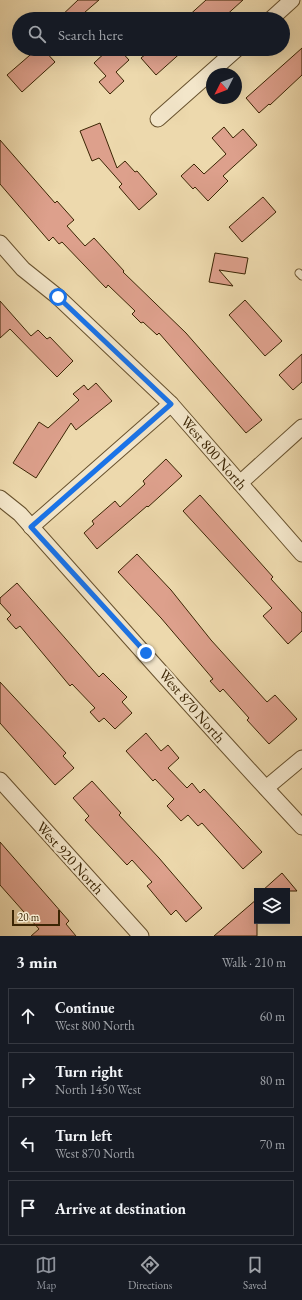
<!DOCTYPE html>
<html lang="en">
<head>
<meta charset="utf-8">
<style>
	body { margin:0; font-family:"EB Garamond",serif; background:#20242c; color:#f1f3f6 }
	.controls { position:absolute; right:12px; bottom:12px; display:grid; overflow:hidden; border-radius:0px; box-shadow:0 4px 16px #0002 }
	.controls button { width:36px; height:36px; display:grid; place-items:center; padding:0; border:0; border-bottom:1px solid #363941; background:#171b24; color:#f1f3f6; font:20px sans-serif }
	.compass { position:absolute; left:206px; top:68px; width:36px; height:36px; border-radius:50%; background:#171b24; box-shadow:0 4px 16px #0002; rotate:228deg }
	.scale { position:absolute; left:12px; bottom:10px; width:48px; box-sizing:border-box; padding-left:4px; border:2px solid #3b2504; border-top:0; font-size:11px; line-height:14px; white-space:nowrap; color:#3b2504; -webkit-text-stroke:3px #f3e6ca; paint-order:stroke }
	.stop { position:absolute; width:12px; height:12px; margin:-9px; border:3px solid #1a73e8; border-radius:50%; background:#fff }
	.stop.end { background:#1a73e8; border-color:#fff; box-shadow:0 1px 4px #0008 }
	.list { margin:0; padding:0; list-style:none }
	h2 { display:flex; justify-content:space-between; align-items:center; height:52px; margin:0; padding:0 16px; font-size:17px }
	h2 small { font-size:13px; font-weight:400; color:#9ea1a6 }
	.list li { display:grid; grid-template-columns:26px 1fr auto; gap:12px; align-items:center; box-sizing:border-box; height:56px; margin:0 8px 8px; padding:0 8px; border:1px solid #363941; border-radius:0px }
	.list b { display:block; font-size:15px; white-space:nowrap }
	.list p { margin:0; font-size:13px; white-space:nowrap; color:#9ea1a6 }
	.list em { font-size:13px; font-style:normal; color:#9ea1a6 }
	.icon { flex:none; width:22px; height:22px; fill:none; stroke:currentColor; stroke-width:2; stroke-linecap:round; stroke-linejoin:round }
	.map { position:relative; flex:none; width:302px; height:936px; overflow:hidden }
	.search { position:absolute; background:#171b24; box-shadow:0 4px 16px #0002; left:12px; right:12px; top:12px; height:44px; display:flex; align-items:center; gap:10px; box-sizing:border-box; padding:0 14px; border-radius:22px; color:#9ea1a6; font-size:15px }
	.sheet { height:308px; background:#171b24 }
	nav { display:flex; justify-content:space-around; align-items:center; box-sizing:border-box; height:56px; border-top:1px solid #363941; background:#171b24; font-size:11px; color:#9ea1a6 }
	nav a { display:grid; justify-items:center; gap:2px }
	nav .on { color:#8c9099 }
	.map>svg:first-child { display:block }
	.building { fill:#dda08c; stroke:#3b2504 }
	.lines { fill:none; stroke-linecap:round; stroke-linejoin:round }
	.service-casing { stroke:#68522e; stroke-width:9 }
	.minor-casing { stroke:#68522e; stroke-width:17 }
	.service { stroke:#f3e6ca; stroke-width:7 }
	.minor { stroke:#f3e6ca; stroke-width:15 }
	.route { stroke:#1a73e8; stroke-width:5 }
	.labels { text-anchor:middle; stroke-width:4; stroke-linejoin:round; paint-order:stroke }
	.street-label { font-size:15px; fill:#3b2504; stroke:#f3e6ca }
</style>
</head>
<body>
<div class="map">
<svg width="302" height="936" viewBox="0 0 302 936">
	<rect width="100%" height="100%" fill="#edd9ad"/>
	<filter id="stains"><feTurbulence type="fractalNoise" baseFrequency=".005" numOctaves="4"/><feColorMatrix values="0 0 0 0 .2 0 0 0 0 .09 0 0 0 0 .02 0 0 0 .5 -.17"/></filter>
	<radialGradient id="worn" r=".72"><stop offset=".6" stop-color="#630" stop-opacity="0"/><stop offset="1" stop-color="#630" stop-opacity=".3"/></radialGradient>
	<!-- building -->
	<g class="building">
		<polygon points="78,0 99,0 77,19 58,19"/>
		<polygon points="206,0 243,0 222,19 185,19"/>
		<polygon points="302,48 302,75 270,105 269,104 259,113 246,98"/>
		<polygon points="37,49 43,49 55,62 22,92 7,75"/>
		<polygon points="109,49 119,49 129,60 116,72 124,81 110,94 99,82 106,76 94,63"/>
		<polygon points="152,49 185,49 156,75 141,58"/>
		<polygon points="100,123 117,168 125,161 135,172 137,171 157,194 139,210 119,187 122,184 99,158 92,161 80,131"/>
		<polygon points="224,127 233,138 243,129 257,145 223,176 228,181 208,201 195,187 193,189 181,176 194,164 204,174 226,154 212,138"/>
		<polygon points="0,140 55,203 57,201 74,220 67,226 85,246 94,238 124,271 123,272 186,333 262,420 246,433 159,333 157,335 143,322 141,323 132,314 135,311 108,285 106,288 62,242 59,244 53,237 49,241 0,184"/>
		<polygon points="263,197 276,212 242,242 229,227"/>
		<polygon points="215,253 248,258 245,274 219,270 233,286 209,282"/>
		<polygon points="245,300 282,341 265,356 229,315"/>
		<polygon points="0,301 31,336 38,330 47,339 50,337 73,361 57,377 10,329 0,338"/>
		<polygon points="302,354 302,382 293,390 279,375"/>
		<polygon points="96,383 112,401 76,430 71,423 36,478 13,463 39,422 48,428 79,400 73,394 84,385 88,390"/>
		<polygon points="166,459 182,476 148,507 147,506 97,549 84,533 94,524 92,521 115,501 120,507 145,484 143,481"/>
		<polygon points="200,495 273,577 271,579 302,613 302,631 288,644 263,616 272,608 183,511"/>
		<polygon points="137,554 171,590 211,640 267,702 275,695 297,719 269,744 247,720 249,718 223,689 220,692 210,681 213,679 161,618 118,572"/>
		<polygon points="17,583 99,677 103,673 127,697 122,702 132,713 115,729 104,718 99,722 90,712 95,708 72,684 70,686 20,626 16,629 7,619 11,615 0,603 0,598"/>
		<polygon points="0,682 66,753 63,756 74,768 55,785 0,723"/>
		<polygon points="146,733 161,751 168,745 179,758 168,768 187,788 192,783 200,793 204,789 262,852 243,869 202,823 198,826 188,815 181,821 167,806 174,799 155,779 153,781 126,751"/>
		<polygon points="92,781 121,813 119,815 159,858 202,908 186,922 176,910 171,915 147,886 152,882 132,860 127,865 85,820 89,816 73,798"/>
		<polygon points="0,842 69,921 66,924 76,936 31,936 39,929 0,885"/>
		<polygon points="282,873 297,891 262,891"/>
		<polygon points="257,899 257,936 214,936"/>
	</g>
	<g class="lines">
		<!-- service casing -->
		<g class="service-casing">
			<polyline id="service" points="299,273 302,276"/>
		</g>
		<!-- minor casing -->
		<g class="minor-casing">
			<g id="minor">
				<polyline points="271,19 292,0"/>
				<polyline points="158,119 237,49"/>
				<polyline points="0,243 23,269 58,297 171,404 302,554"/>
				<polyline points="240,483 302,427"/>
				<path d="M0,498L20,514C114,619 206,725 302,827"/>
				<polyline points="31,527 171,404"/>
				<polyline points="0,780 141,936"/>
				<polyline points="266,788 302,758"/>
			</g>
		</g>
		<!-- service -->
		<use href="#service" class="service"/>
		<!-- minor -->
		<use href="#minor" class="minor"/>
	</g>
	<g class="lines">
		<!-- route -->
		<polyline class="route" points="58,297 171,404 31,527 146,653"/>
	</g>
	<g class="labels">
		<!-- street labels -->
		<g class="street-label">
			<text transform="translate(214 453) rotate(49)" y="5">West 800 North</text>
			<text transform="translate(192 706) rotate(49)" y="5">West 870 North</text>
			<text transform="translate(70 858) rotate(48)" y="5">West 920 North</text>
		</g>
	</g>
	<rect width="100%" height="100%" filter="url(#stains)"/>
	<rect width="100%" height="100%" fill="url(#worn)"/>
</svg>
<div class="controls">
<button><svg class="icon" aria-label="layers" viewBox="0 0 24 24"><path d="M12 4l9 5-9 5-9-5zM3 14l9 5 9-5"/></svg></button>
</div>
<svg class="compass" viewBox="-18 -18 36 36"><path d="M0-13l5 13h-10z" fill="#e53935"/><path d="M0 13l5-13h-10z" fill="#9ea1a6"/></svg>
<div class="scale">20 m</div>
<div class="stop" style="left:58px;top:297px"></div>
<div class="stop end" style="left:146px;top:653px"></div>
<div class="search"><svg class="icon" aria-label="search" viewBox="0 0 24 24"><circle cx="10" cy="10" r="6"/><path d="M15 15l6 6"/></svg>Search here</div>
</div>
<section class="sheet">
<h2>3 min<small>Walk · 210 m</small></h2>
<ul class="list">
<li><svg class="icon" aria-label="ahead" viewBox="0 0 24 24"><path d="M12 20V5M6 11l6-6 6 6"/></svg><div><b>Continue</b><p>West 800 North</p></div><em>60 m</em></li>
<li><svg class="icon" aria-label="right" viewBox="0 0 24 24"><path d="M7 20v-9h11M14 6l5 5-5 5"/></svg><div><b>Turn right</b><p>North 1450 West</p></div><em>80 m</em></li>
<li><svg class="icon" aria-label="left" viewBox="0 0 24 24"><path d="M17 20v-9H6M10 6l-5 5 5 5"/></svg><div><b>Turn left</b><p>West 870 North</p></div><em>70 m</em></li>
<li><svg class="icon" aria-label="arrive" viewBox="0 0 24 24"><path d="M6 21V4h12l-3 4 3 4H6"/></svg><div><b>Arrive at destination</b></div></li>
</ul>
</section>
<nav>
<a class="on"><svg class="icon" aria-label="map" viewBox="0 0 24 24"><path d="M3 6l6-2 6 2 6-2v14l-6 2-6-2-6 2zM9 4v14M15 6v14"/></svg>Map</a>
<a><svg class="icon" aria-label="directions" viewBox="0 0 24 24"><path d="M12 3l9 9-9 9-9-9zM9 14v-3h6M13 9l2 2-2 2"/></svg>Directions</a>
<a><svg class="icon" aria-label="saved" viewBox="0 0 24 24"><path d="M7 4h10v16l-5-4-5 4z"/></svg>Saved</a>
</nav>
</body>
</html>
